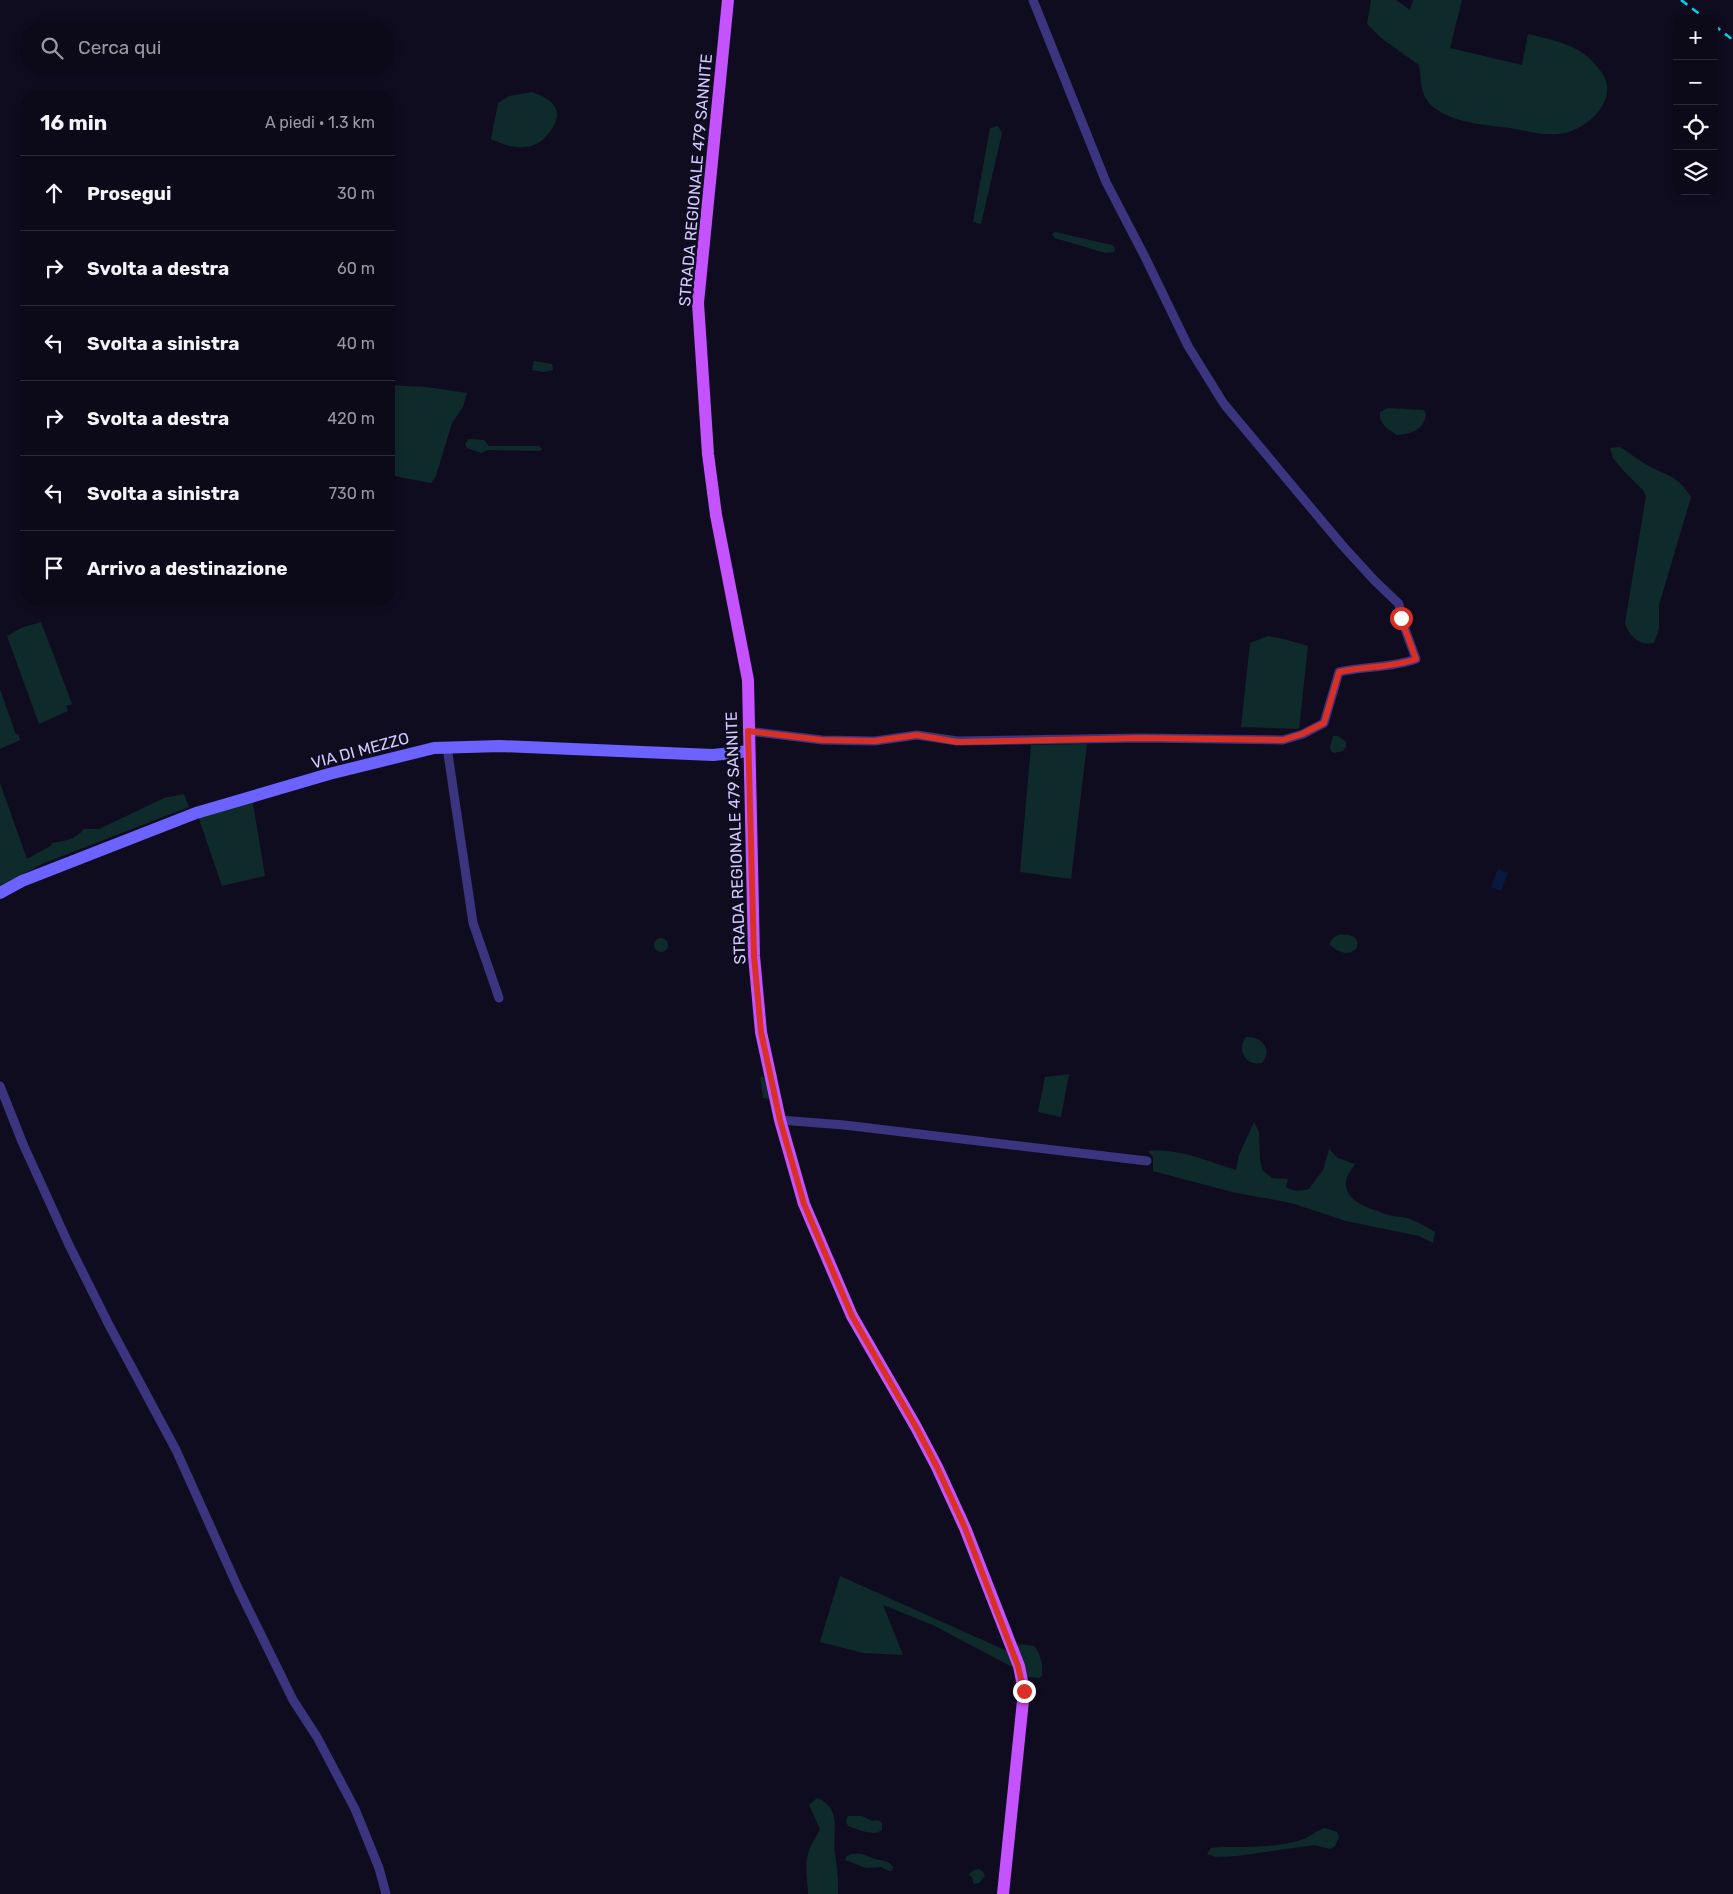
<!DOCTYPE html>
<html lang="it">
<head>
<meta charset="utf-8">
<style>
	body { margin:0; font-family:Rubik,sans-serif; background:#151221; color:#f1f3f6 }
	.controls { position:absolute; right:15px; top:15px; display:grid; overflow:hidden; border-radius:10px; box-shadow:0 2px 8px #0003 }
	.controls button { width:45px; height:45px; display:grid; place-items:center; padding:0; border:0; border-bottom:1px solid #2c2a37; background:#0c0918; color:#f1f3f6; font:25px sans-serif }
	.stop { position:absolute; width:15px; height:15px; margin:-11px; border:4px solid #d93025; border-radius:50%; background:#fff }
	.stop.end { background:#d93025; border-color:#fff; box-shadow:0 1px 5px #0008 }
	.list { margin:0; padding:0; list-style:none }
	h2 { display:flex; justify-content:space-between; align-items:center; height:65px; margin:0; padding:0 20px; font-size:21px }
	h2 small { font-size:16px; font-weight:400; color:#9a9aa2 }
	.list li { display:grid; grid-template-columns:32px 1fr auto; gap:15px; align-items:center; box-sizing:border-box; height:75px; padding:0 20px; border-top:1px solid #2c2a37 }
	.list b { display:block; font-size:19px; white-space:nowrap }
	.list em { font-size:16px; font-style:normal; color:#9a9aa2 }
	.icon { flex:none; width:28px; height:28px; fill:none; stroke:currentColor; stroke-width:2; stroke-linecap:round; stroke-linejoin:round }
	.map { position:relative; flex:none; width:1733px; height:1894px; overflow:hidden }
	.search { position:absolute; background:#0c0918; box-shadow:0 2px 8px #0003; left:20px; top:20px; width:375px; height:55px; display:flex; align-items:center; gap:12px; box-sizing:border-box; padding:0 18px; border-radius:28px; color:#9a9aa2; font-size:19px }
	.panel { position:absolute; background:#0c0918; box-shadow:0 2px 8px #0003; left:20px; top:90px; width:375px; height:515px; border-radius:20px }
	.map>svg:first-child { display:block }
	.green { fill:#0f2a2a }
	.water { fill:#07193d }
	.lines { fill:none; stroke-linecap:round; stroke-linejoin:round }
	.minor { stroke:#3b3580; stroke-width:9 }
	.secondary { stroke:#6b62ff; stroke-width:12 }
	.primary { stroke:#c452ff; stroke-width:12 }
	.rail { stroke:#00d4f6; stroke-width:2.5; stroke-dasharray:8 6; stroke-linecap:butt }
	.route { stroke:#d93025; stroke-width:6 }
	.labels { text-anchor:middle; stroke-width:5; stroke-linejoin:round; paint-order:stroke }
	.street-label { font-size:16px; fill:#d3cbff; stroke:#100c20 }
</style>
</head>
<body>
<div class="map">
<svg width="1733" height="1894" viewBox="0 0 1733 1894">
	<rect width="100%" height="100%" fill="#100c20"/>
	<!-- green -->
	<g class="green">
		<path d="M1371,0H1396L1410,10L1413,0H1462L1450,48L1522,65L1528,34C1548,39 1572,43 1588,57C1596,65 1605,74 1607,85C1610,110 1580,133 1558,134C1538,136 1521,129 1502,127C1478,125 1434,119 1424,95C1420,86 1421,74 1419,65L1381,38L1367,24Z"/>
		<path d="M532,92C555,100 566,112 548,134C542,142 535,146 525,147C513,148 501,144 491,139L498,103L509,96Z"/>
		<polygon points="998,126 1002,133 981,224 973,222 990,128"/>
		<polygon points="1055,232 1112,245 1115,248 1114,252 1105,253 1055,238 1052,234"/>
		<polygon points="534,361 552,364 553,370 544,372 532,370"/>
		<polygon points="389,385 426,387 467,393 463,407 452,423 436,476 431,483 389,475"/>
		<path d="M1388,408L1424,410L1426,414C1424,430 1411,434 1397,435C1387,429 1379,424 1380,412Z"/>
		<polygon points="469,439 484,440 489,446 539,446 542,449 540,451 489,450 481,453 467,448 465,444"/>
		<path d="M1620,447C1627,451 1632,455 1639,460C1660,475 1676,472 1691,497L1659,605V629L1654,643C1639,647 1629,635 1625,623L1646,496L1643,490L1622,469L1613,458L1610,448Z"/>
		<polygon points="41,622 72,704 66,706 68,711 39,724 7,636 21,628"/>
		<polygon points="1268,636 1284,639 1308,646 1299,729 1241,727 1250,643"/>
		<polygon points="0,689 16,735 18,734 20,740 0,749"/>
		<polygon points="1333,736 1338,736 1346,742 1346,747 1343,751 1334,753 1331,751 1330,747"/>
		<polygon points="1087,744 1071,879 1020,872 1031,745"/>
		<path d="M0,783L27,859L52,845L51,843C64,841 75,840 84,829H99L164,798L184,794L189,807L44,863L0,886Z"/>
		<polygon points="252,798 265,876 222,886 197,813"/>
		<path d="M1338,935C1372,930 1357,970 1329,944L1333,938Z"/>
		<circle cx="661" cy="945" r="7"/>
		<path d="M1246,1037C1262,1036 1273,1050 1262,1063C1246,1066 1236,1051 1246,1037Z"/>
		<polygon points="1069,1074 1061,1117 1038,1112 1045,1077"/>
		<polygon points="760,1077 766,1078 771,1099 763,1098"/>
		<path d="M1254,1122L1259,1132L1260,1161L1263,1171L1272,1178L1288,1179L1286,1187C1294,1192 1300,1191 1309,1189L1323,1170L1329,1149L1338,1158L1355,1164C1352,1169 1346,1176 1346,1181C1344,1199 1363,1206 1377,1211C1381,1212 1384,1214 1388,1215C1394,1217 1401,1216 1407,1218C1417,1221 1426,1227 1435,1232L1433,1243L1419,1236L1346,1221L1291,1203L1232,1192L1153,1171V1157L1148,1151C1180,1148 1206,1161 1236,1170L1239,1155Z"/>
		<polygon points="840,1576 1007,1651 1014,1668 933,1625 883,1605 903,1655 863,1653 820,1642"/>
		<path d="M1021,1644L1034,1646C1041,1654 1043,1665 1042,1676L1039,1678L1027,1677L1017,1646Z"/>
		<path d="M817,1798C843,1808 832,1833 835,1854C837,1868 839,1880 838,1894H808C808,1881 804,1867 808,1854C810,1845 817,1837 820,1829L809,1805Z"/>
		<path d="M848,1816H862L872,1821L878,1820L882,1823V1830C873,1837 858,1829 848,1826L846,1821Z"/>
		<path d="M1325,1828L1337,1832L1339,1837L1335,1846L1330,1849L1314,1845L1237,1856L1216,1857L1207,1854L1211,1848L1220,1847C1246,1847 1275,1848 1301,1840C1310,1837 1316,1831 1325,1828Z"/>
		<path d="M851,1854C864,1853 864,1855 875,1859C883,1861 888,1860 893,1867L892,1871H889L881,1867L866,1868L845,1860L847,1856Z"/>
		<polygon points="979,1869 983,1872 985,1876 979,1883 974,1884 972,1877 968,1875 974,1870"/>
	</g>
	<!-- water -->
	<polygon class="water" points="1498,869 1508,873 1501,891 1491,887"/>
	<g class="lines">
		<!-- minor -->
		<g class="minor">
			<path d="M748,731L822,740L875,741L917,735L957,741L1141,738L1283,740L1303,734L1324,723L1339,672C1365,666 1392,668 1416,659L1401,618L1399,604L1374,580L1342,545L1224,404L1188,346L1145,257L1106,182L1033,0"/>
			<polyline points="447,747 473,923 499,998"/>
			<polyline points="0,1086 23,1144 69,1245 109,1325 176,1450 239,1590 293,1700 317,1737 355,1809 379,1868 386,1894"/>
			<polyline points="780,1120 844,1125 1147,1161"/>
		</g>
		<!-- secondary -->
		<polyline class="secondary" points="0,893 22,881 196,813 329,774 434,748 500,746 713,755 749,751"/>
		<!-- primary -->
		<polyline class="primary" points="728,0 698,303 708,454 716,515 748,680 754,956 761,1032 780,1120 804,1204 852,1316 916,1427 937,1467 965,1528 1019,1666 1024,1691 1003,1894"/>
		<!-- rail -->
		<g class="rail">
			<polyline points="1681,0 1706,19"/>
			<polyline points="1714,25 1733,40"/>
		</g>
	</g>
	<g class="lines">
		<!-- route -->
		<path class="route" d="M1024,1691L1018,1666L965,1528L937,1467L916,1427L852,1316L804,1204L780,1120L761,1032L754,956L748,731L822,740L875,741L917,735L957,742L1141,738L1283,740L1302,734L1324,723L1339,672C1365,666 1392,668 1416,659L1401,618"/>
	</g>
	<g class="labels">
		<!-- street labels -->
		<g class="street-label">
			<text transform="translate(695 180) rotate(-85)" y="6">STRADA REGIONALE 479 SANNITE</text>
			<text transform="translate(360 750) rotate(-15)" y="6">VIA DI MEZZO</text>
			<text transform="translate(735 838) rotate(-92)" y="6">STRADA REGIONALE 479 SANNITE</text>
		</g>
	</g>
</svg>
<div class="controls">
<button>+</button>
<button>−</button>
<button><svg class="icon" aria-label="locate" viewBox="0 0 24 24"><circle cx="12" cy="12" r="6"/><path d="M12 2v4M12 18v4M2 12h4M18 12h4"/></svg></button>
<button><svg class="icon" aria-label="layers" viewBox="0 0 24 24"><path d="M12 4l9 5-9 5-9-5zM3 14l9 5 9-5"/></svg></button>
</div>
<div class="stop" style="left:1401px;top:618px"></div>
<div class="stop end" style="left:1024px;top:1691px"></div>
<div class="search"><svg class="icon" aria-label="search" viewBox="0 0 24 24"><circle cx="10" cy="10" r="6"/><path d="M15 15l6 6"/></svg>Cerca qui</div>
<section class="panel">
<h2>16 min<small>A piedi · 1.3 km</small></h2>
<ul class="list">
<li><svg class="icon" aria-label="ahead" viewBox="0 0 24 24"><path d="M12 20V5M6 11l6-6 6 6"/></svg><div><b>Prosegui</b></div><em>30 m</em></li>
<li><svg class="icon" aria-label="right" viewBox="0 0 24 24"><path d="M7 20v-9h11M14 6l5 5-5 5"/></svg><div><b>Svolta a destra</b></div><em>60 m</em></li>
<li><svg class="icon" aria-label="left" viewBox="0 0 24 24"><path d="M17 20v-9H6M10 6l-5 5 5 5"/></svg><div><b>Svolta a sinistra</b></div><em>40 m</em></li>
<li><svg class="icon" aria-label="right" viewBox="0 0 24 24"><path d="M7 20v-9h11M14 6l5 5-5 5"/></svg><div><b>Svolta a destra</b></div><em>420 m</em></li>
<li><svg class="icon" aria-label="left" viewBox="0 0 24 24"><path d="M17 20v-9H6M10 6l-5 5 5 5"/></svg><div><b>Svolta a sinistra</b></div><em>730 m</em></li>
<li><svg class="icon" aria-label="arrive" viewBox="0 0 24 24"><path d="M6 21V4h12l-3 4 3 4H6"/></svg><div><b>Arrivo a destinazione</b></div></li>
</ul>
</section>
</div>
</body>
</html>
